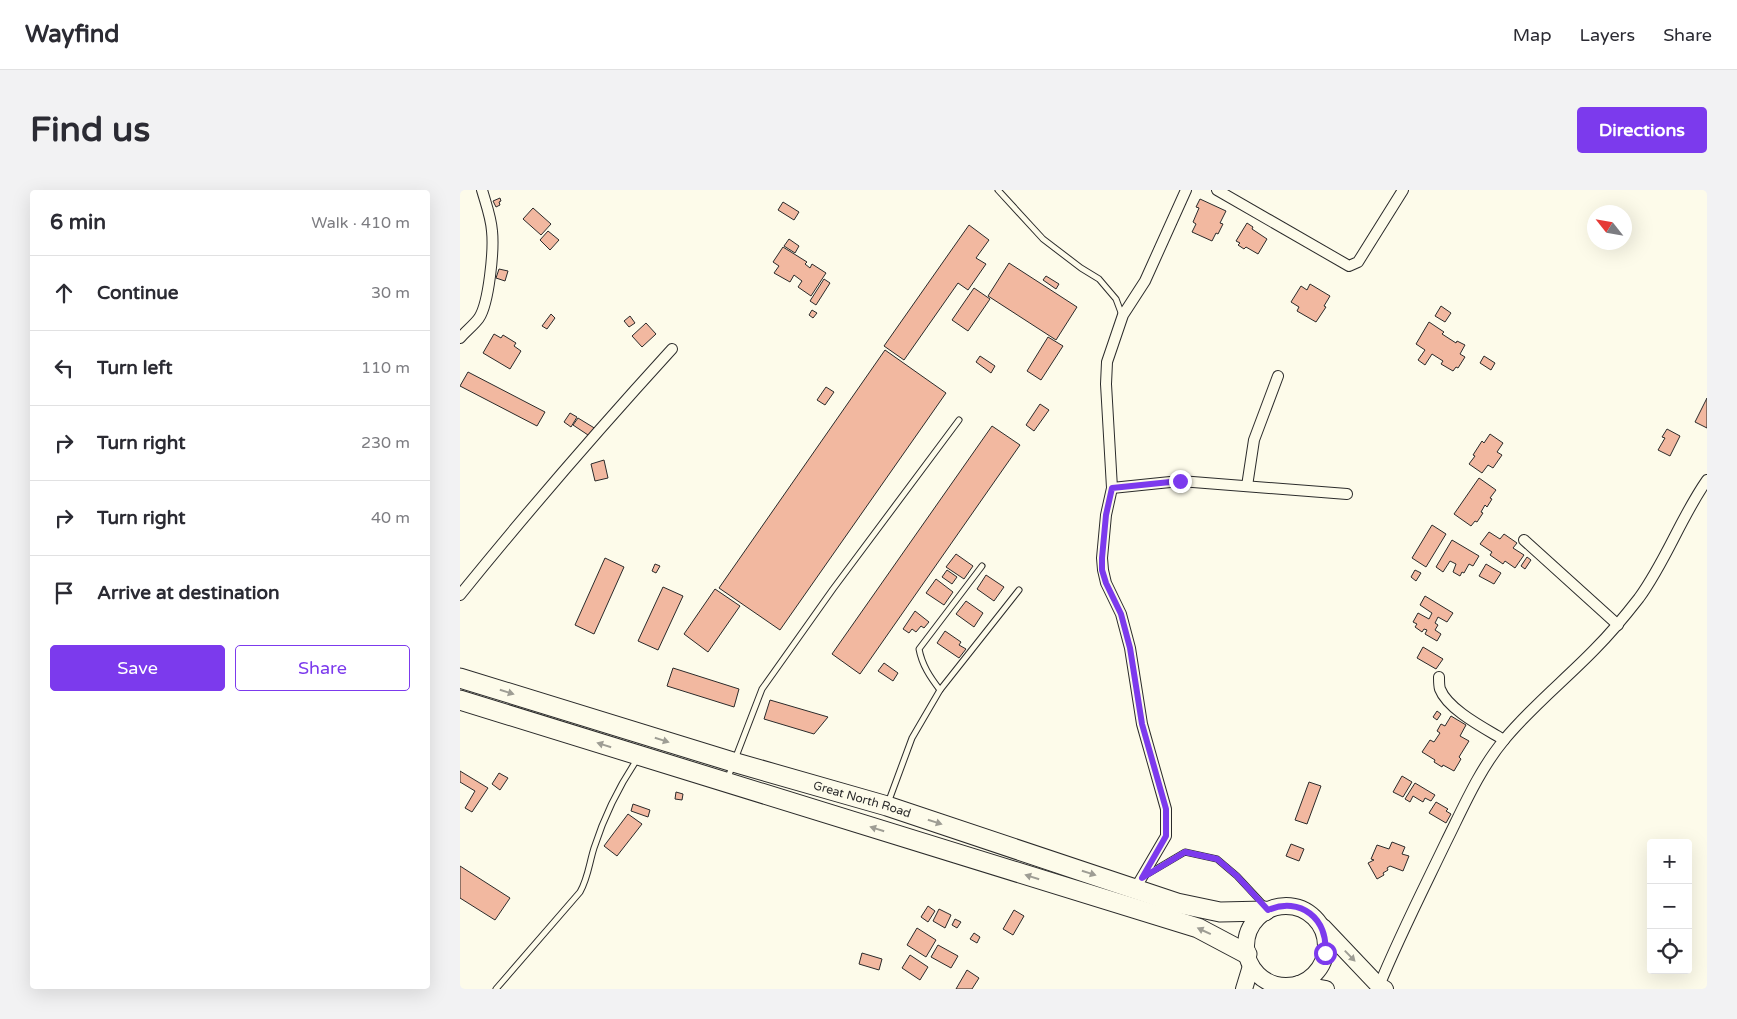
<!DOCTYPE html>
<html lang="en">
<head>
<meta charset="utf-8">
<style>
	body { margin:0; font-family:"Varela Round",sans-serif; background:#f2f2f3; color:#2b2b33 }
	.controls { position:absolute; right:15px; bottom:15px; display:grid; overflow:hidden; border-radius:5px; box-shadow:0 5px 20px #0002 }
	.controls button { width:45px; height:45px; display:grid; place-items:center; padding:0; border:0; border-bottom:1px solid #e1e1e2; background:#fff; color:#2b2b33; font:25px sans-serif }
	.compass { position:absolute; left:1127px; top:15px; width:45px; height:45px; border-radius:50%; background:#fff; box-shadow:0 5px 20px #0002; rotate:301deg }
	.stop { position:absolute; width:15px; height:15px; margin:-11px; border:4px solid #7c3aed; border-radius:50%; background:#fff }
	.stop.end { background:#7c3aed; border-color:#fff; box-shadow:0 1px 5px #0008 }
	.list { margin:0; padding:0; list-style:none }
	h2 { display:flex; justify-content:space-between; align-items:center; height:65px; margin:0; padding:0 20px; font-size:21px }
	h2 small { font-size:16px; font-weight:400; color:#7c7c81 }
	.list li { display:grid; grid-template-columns:32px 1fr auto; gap:15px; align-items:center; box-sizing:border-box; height:75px; padding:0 20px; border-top:1px solid #e1e1e2 }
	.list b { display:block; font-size:19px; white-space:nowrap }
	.list em { font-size:16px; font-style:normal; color:#7c7c81 }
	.actions { display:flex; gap:10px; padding:15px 20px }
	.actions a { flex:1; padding:11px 0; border:1px solid #7c3aed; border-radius:5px; text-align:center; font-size:18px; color:#7c3aed }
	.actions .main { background:#7c3aed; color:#fff }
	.icon { flex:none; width:28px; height:28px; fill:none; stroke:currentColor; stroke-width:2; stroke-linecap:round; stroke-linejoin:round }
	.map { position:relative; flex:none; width:1247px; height:799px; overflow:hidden; border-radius:5px }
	header { display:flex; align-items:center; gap:30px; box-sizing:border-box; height:70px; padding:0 25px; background:#fff; border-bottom:1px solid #e1e1e2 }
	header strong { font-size:24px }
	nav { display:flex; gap:28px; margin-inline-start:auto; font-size:18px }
	.intro { display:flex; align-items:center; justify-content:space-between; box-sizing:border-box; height:120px; padding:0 30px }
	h1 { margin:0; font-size:35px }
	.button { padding:12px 22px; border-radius:5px; background:#7c3aed; color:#fff; font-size:18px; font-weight:700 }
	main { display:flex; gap:30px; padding:0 30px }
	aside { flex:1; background:#fff; border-radius:5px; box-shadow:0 5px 20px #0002 }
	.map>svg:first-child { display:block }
	.building { fill:#f2b8a0; stroke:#2b2b2b }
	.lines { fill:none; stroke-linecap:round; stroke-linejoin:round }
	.lane-casing { stroke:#2b2b2b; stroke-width:7 }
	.street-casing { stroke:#2b2b2b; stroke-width:12 }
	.primary-casing { stroke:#2b2b2b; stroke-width:18 }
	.highway-casing { stroke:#2b2b2b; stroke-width:21 }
	.lane { stroke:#fdfbea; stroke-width:5 }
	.street { stroke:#fdfbea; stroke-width:10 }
	.primary { stroke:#fdfbea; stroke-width:16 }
	.highway { stroke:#fdfbea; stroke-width:19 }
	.oneway { fill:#9e9d94 }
	.route { stroke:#7c3aed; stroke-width:6 }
	.labels { text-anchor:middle; stroke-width:4; stroke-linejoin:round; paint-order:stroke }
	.street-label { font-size:12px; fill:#2b2b2b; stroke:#fdfbea }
</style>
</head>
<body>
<header>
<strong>Wayfind</strong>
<nav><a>Map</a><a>Layers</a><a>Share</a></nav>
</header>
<div class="intro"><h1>Find us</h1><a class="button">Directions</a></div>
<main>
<aside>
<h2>6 min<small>Walk · 410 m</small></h2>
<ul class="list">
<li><svg class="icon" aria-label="ahead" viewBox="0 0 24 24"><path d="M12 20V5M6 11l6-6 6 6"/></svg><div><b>Continue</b></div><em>30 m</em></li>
<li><svg class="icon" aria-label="left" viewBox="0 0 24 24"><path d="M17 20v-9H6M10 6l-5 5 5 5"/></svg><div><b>Turn left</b></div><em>110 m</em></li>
<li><svg class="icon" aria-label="right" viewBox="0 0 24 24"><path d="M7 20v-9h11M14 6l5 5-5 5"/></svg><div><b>Turn right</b></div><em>230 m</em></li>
<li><svg class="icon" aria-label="right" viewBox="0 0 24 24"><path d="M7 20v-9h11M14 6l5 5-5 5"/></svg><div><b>Turn right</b></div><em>40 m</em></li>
<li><svg class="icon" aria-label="arrive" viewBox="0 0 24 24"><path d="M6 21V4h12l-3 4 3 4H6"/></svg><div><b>Arrive at destination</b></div></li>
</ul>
<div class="actions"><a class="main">Save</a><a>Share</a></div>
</aside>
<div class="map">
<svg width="1247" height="799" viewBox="0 0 1247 799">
	<rect width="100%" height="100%" fill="#fdfbea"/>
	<!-- building -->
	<g class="building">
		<polygon points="40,8 41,11 39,12 40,15 36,17 33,11"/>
		<polygon points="740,9 766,21 760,33 763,34 758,44 756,43 752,51 732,42 736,34 733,32 739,18 736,17"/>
		<polygon points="323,12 339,22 334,30 318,20"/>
		<polygon points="73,18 91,34 81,45 63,29"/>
		<polygon points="787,33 793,37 792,39 807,49 798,64 786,57 784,59 778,55 780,53 776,51"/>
		<polygon points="509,35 529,50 516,68 526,74 508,100 498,93 444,170 424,156"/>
		<polygon points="88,41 99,50 90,60 80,50"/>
		<polygon points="329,49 339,56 335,63 324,56"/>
		<polygon points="323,57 347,72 345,74 350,78 352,74 366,83 351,106 338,97 342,91 334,85 330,92 314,83 319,76 313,72"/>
		<polygon points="549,73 617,117 596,150 528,106"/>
		<polygon points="39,79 48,81 45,91 36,88"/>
		<polygon points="586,86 599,94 596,99 583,90"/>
		<polygon points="364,89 370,93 356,115 350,111"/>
		<polygon points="850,94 870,106 864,116 866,117 856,132 837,121 839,117 831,112 841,96 847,100"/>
		<polygon points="514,98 530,109 508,141 492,130"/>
		<polygon points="981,116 991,123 985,132 975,126"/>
		<polygon points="352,120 357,123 353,128 349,125"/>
		<polygon points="91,124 95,128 87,139 82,136"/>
		<polygon points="170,126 175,133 169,137 164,131"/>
		<polygon points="969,132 984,142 982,144 996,153 997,151 1005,155 1000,164 1005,167 998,178 996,177 993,181 981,174 983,171 972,164 965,175 958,170 965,160 956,154"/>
		<polygon points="186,133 196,144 182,157 172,146"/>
		<polygon points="34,144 41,148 43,145 56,153 54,156 61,161 50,179 23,163"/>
		<polygon points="588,147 603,156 581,190 567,181"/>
		<polygon points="425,160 486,203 320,440 259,398"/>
		<polygon points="520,166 535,176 531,183 516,172"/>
		<polygon points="1024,166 1035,173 1031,180 1020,173"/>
		<polygon points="8,182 85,222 77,236 0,196"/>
		<polygon points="366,197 374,202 365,215 357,210"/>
		<polygon points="1247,208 1247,238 1235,232"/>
		<polygon points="580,214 589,220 574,241 566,235"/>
		<polygon points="110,223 117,227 111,237 104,232"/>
		<polygon points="118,228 136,239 131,247 113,235"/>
		<polygon points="532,236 560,255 400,484 372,464"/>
		<polygon points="1207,239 1220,246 1210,266 1198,260 1205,248 1202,247"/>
		<polygon points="1030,244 1043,253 1037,262 1042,265 1033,278 1028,275 1022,283 1009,274 1015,266 1013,265 1022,251 1024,253"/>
		<polygon points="144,270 148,288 135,291 131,274"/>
		<polygon points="1019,288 1036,300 1030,308 1032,309 1027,317 1025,315 1021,322 1023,323 1017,332 1015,331 1011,336 994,324"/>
		<polygon points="972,335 986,344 966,377 952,368"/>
		<polygon points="1029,342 1040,349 1044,344 1057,353 1053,358 1064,365 1055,378 1045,371 1043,374 1030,365 1032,362 1020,354"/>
		<polygon points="992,350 1019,366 1013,376 1009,374 1004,383 1002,382 1000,386 993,382 996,374 990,371 983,382 976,377"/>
		<polygon points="496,364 513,376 504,389 486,377"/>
		<polygon points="1067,367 1071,370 1065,379 1061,376"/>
		<polygon points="145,368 164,377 134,444 115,435"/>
		<polygon points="195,374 200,376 196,383 192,381"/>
		<polygon points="1026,374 1041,383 1034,394 1019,386"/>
		<polygon points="487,380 497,387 492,394 482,387"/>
		<polygon points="955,380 961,383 956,391 951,387"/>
		<polygon points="526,385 544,397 534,411 517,399"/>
		<polygon points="476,389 493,402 484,415 466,403"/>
		<polygon points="203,397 223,406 198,460 178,451"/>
		<polygon points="255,399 280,416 248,462 224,444"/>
		<polygon points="965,406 993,423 987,432 978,427 975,433 978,435 975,440 981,444 977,451 965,444 967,440 964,439 962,442 955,437 957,434 953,432 958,423 969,429 972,423 960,415"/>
		<polygon points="506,411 523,423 514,437 496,424"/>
		<polygon points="455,421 469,432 464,438 461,436 456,442 452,439 449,443 443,439"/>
		<polygon points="485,441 501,452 499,455 506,459 499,468 477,453"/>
		<polygon points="963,457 983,469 976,479 957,468"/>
		<polygon points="424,473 438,483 433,491 418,481"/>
		<polygon points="213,478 279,499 274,517 207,496"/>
		<polygon points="310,510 368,527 354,544 304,529"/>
		<polygon points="977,521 981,524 977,530 973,527"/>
		<polygon points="991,526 1006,535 1000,546 1009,551 999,567 1001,569 994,581 983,575 982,577 974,572 975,570 962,562 970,550 974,552 980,543 977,541 981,534 985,536"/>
		<polygon points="0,581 28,598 12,622 5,618 15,601 0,592"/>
		<polygon points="39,583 48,588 40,600 32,594"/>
		<polygon points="942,586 952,592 943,607 933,602"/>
		<polygon points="849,592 861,596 847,634 835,630"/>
		<polygon points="955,593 975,605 971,611 965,608 963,612 953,606 950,612 945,609"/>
		<polygon points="216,602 223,604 222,610 215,609"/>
		<polygon points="976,612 988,619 986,621 991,624 986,633 969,623"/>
		<polygon points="173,614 190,620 188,627 171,621"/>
		<polygon points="168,624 182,634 157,666 144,656"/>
		<polygon points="932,652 945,657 942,664 949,666 943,681 930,676 927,678 928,680 923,683 924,685 917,689 908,673 914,670 911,669 917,655 929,659"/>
		<polygon points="831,654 844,659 839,671 826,666"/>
		<polygon points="0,676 50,708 35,730 0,708"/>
		<polygon points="468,716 475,721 468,732 461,727"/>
		<polygon points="479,719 491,725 485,738 473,731"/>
		<polygon points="554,720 564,726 553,745 543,739"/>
		<polygon points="495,729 501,732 497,738 492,735"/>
		<polygon points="457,738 476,750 466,767 447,755"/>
		<polygon points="514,743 520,747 517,753 510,749"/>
		<polygon points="478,755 498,766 491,778 471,767"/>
		<polygon points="402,763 422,769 419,780 399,774"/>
		<polygon points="450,765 468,777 460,790 442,778"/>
		<polygon points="507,780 519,788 512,799 496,799"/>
	</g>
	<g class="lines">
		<!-- lane casing -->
		<g class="lane-casing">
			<g id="lane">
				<polyline points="538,0 583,49 621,78 639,89 656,109 662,125"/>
				<path d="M480,500C470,487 462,475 459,459L522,376"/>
				<polyline points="267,590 302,499 373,399 499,230"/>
				<polyline points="428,613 452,548 480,500 559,400"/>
				<polyline points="686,685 725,662 757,669 777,686 804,715"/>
				<path d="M36,799L120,702C128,688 129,674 134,658C144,627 159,596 178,568"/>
			</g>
		</g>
		<!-- street casing -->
		<g class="street-casing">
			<g id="street">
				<polyline points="757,0 889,76 898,72 943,0"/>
				<path d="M0,148C6,141 14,135 19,128C29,113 34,60 32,41C31,27 26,14 22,0"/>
				<polyline points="787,296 794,250 818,186"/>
				<polyline points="652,298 720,291 887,304"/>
				<polyline points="1064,350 1158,435"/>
				<path d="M0,405C68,321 139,239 212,159"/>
				<path d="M979,487C979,491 979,496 980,499C988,520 1026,539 1044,550"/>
				<polyline points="675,699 706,646 706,619 682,534 670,458 661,424 646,393 643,380 642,368 646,325 652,298 646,194 647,172 663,125 685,91 726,0"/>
				<path d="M919,796C939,747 963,700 986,652C1003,618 1019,580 1044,550C1071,517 1105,490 1135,459C1151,443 1165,426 1179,408C1206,371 1221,327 1247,290"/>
			</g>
		</g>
		<!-- primary casing -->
		<g class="primary-casing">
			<g id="primary">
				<circle cx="826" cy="756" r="40"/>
				<polyline points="863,737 919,796 925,799"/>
				<polyline points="839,794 866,799"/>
				<polyline points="784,799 791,776"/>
			</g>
		</g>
		<!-- highway casing -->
		<g class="highway-casing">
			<g id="highway">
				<path id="s1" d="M0,488L273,572L427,616L717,713L760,722L805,721"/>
				<polyline points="0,510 738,738 787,764"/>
			</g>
		</g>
		<!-- lane -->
		<use href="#lane" class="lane"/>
		<!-- street -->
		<use href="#street" class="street"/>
		<!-- primary -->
		<use href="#primary" class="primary"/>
		<!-- highway -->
		<use href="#highway" class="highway"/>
	</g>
	<!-- one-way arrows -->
	<defs><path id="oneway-solid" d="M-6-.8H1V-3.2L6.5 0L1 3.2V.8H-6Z" transform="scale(1.25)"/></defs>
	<g class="oneway">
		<use href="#oneway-solid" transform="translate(47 502) rotate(17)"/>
		<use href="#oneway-solid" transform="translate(202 550) rotate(17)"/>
		<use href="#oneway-solid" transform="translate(144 555) rotate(-163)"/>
		<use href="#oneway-solid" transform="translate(475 632) rotate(18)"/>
		<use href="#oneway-solid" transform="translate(417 639) rotate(-163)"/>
		<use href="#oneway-solid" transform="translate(629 683) rotate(18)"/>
		<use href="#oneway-solid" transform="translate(572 687) rotate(-163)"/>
		<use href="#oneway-solid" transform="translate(744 741) rotate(-155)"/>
		<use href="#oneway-solid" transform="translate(890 766) rotate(46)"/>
	</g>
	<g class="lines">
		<!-- route -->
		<path class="route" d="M720,291L652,298L646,325L642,368V380L646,393L661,424L670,458L682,534L706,619V646L682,688L725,662L757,669L777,686L808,720C840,706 869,729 865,763"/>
	</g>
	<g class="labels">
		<!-- street labels -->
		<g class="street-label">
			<text dy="4" stroke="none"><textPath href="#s1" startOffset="420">Great North Road</textPath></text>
		</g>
	</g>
</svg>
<div class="controls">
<button>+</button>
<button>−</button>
<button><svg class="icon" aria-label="locate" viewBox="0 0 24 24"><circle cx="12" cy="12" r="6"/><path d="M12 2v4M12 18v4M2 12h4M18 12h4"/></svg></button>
</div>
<svg class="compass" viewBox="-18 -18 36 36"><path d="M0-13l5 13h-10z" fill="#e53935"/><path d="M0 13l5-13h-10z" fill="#7c7c81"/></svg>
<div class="stop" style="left:865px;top:763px"></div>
<div class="stop end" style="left:720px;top:291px"></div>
</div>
</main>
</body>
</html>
